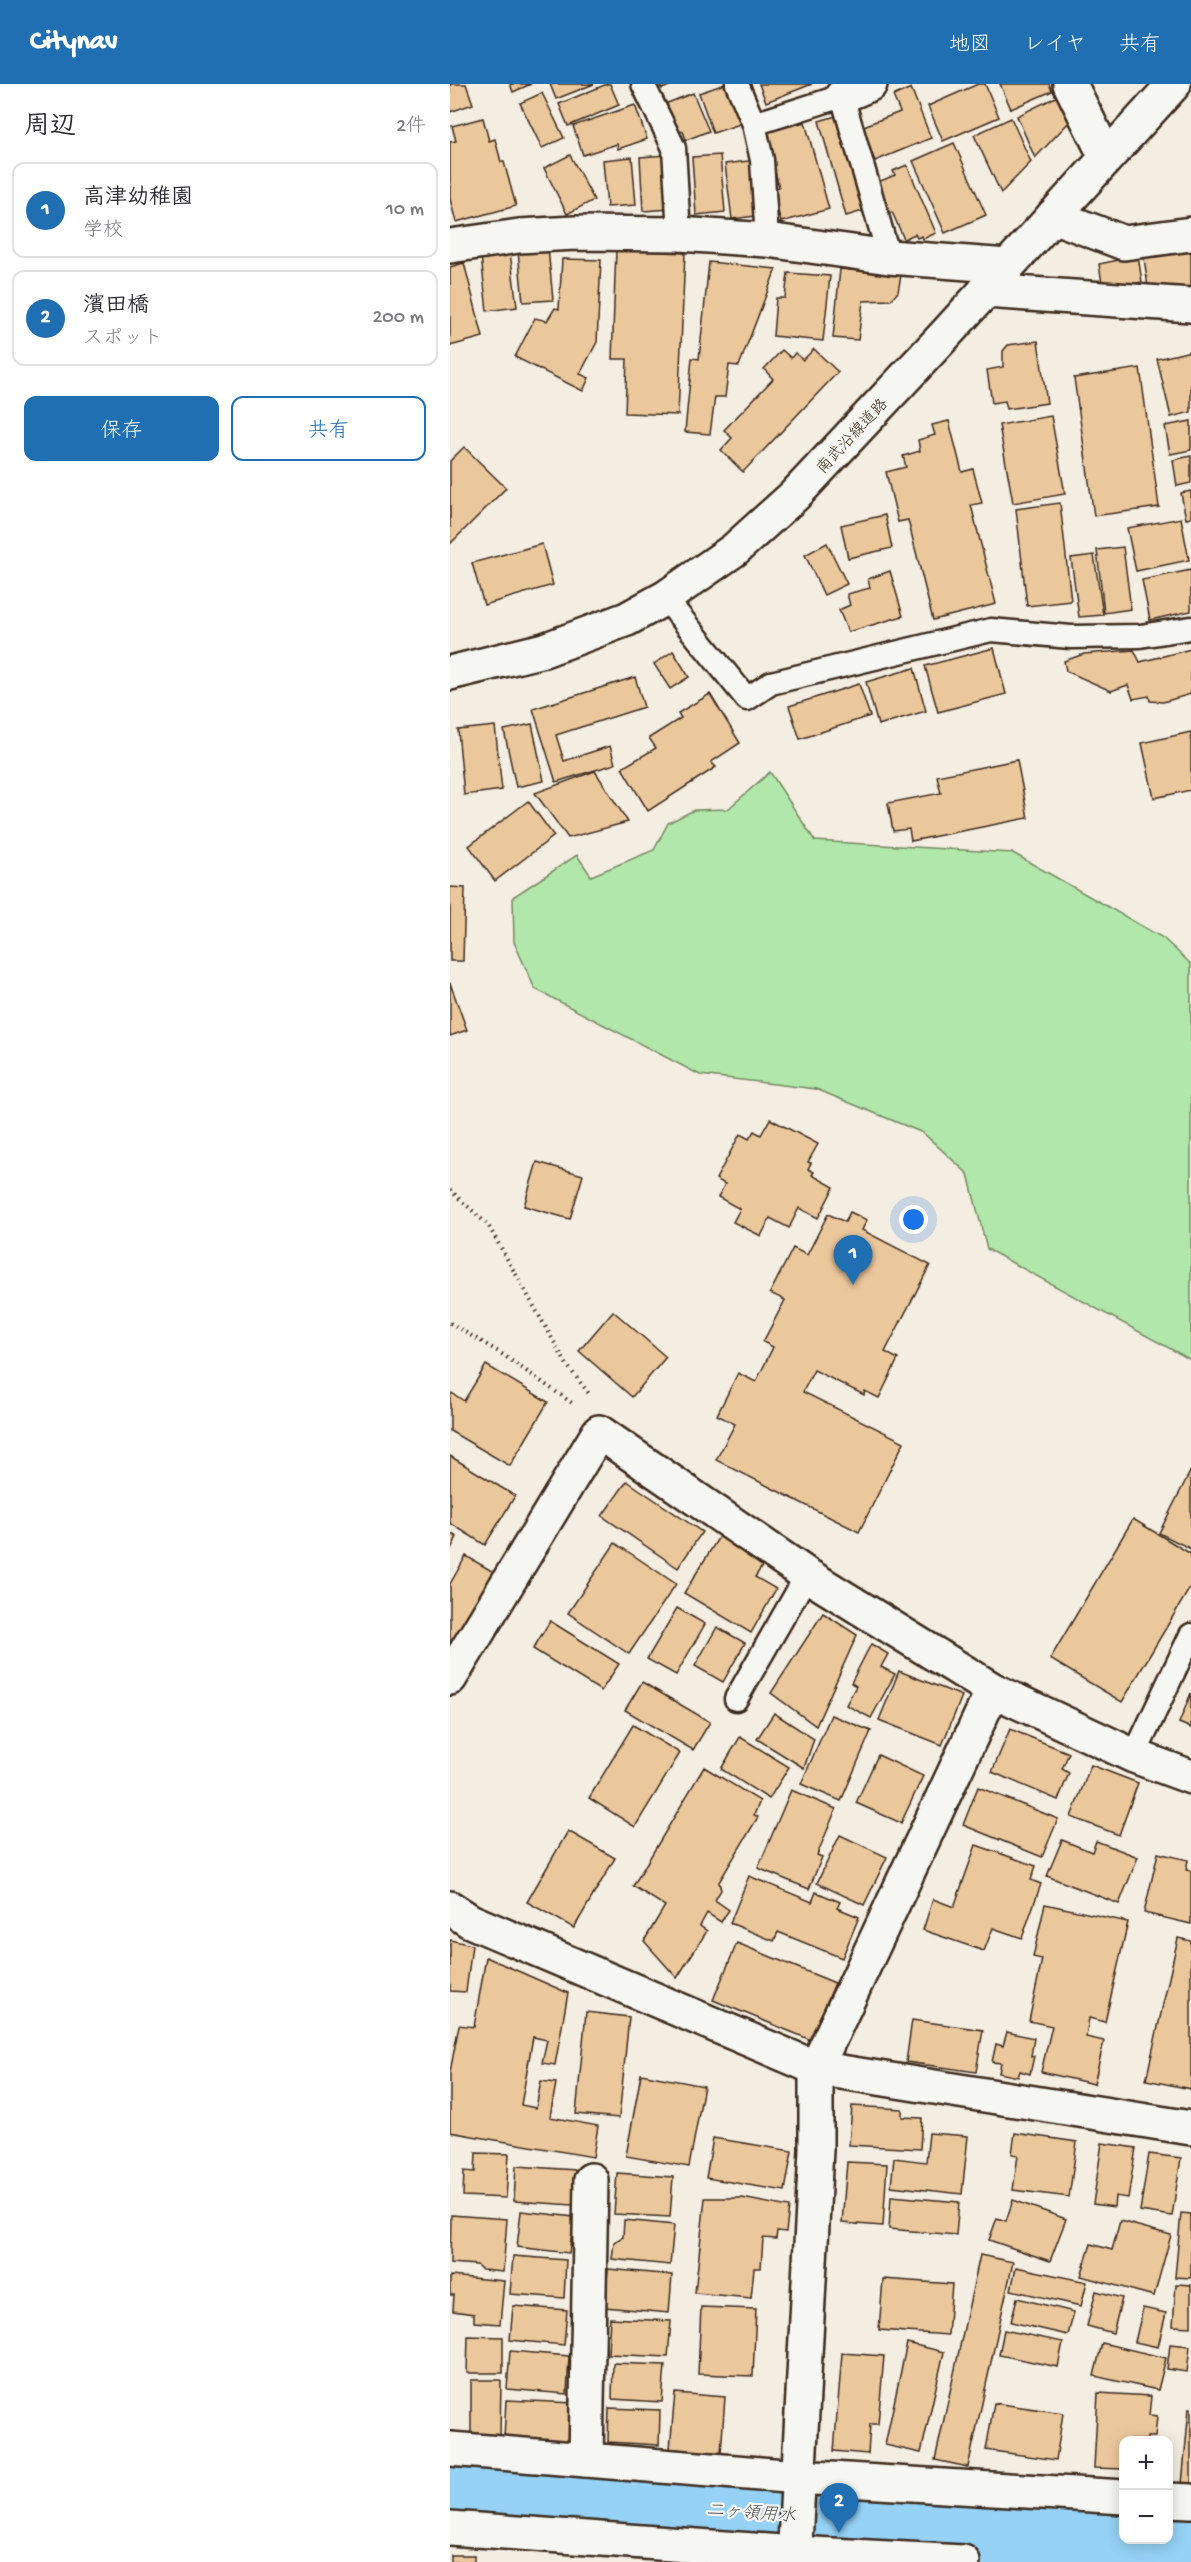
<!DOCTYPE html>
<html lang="ja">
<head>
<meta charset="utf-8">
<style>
	body { margin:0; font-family:"Gochi Hand","Klee One",sans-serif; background:#f2f2f3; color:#2b2b33 }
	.controls { position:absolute; right:18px; bottom:18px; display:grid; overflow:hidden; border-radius:12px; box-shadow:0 3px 15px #0003 }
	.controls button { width:54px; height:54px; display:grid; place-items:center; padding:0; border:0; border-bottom:2px solid #e1e1e2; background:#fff; color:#2b2b33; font:30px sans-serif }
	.you { position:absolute; left:464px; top:1136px; width:21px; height:21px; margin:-15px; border:4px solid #fff; border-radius:50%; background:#1a73e8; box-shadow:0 0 0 9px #1a73e833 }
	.badge { display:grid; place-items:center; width:39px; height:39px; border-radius:50%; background:#1f6fb2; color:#fff; font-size:20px; font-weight:700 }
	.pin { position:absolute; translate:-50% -50px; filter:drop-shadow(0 2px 3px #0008) }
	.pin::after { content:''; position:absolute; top:32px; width:21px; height:18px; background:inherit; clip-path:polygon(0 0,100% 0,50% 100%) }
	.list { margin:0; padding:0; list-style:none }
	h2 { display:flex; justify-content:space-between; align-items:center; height:78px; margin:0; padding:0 24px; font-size:26px }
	h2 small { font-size:20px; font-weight:400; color:#7c7c81 }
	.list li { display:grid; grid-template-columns:39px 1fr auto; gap:18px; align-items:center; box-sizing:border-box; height:96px; margin:0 12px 12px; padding:0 12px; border:2px solid #e1e1e2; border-radius:12px }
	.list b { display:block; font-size:22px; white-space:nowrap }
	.list p { margin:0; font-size:20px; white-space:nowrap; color:#7c7c81 }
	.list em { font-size:20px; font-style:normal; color:#7c7c81 }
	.actions { display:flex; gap:12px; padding:18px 24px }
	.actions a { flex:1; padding:14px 0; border:2px solid #1f6fb2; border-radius:12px; text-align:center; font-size:21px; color:#1f6fb2 }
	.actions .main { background:#1f6fb2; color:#fff }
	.map { position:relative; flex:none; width:741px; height:2478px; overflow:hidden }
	header { display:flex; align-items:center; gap:36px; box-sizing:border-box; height:84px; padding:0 30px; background:#1f6fb2; color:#fff }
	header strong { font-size:28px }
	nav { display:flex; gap:33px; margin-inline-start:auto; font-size:21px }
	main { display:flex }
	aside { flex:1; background:#fff }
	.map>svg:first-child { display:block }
	.green { fill:#b1e7aa; stroke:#768864; stroke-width:1.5 }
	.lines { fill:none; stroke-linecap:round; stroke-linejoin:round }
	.river { stroke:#95d2f6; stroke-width:76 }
	.building { fill:#ebc79c; stroke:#3b2a1e; stroke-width:1.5 }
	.lane-casing { stroke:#3b2a1e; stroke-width:27 }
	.street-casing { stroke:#3b2a1e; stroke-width:38 }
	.secondary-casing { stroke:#3b2a1e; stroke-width:38 }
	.path { stroke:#3b2a1e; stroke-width:4; stroke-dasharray:1.5 4.5; stroke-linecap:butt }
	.lane { stroke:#f6f6f2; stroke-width:22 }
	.street { stroke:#f6f6f2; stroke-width:33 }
	.secondary { stroke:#f6f6f2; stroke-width:33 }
	.labels { text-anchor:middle; stroke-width:4.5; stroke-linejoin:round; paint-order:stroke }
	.street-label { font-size:16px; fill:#3b2a1e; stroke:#f6f6f2 }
	.water-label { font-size:18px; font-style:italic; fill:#525454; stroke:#f6f6f2 }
</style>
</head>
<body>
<header>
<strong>Citynav</strong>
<nav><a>地図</a><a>レイヤ</a><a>共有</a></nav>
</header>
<main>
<aside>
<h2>周辺<small>2件</small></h2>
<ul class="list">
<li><span class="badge">1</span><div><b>高津幼稚園</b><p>学校</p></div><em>10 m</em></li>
<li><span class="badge">2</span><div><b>濱田橋</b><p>スポット</p></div><em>200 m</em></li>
</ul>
<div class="actions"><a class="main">保存</a><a>共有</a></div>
</aside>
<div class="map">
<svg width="741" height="2478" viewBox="0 0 741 2478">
	<rect width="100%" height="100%" fill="#f4ede1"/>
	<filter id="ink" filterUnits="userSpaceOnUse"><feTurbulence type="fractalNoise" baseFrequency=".0167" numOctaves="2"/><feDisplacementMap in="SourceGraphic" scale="12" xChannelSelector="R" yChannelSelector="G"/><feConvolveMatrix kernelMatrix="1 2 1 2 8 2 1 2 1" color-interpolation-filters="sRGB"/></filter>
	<g filter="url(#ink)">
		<!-- green -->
		<polygon class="green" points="320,688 365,757 563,769 713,854 741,880 741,1276 537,1165 518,1090 473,1049 366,1005 250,991 85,905 64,858 63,813 127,771 141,792 204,766 218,739 244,726 278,725"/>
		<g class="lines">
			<!-- river -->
			<g class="river">
				<polyline points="0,2406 674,2454"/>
				<polyline points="699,2456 741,2458"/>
			</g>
		</g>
		<!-- building -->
		<g class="building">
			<polygon points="0,0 16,0 23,20 0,28"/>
			<polygon points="60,0 81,0 63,8"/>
			<polygon points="100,0 144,0 106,15"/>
			<polygon points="157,0 160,0 169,21 118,42 109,20"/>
			<polygon points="209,0 224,0 212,5"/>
			<polygon points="275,0 279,0 293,39 263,49 249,9"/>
			<polygon points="309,0 362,0 316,18"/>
			<polygon points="528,0 535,0 549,33 493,57 478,22"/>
			<polygon points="550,0 599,0 602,7 561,25"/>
			<polygon points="461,4 481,54 425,77 411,43 450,28 443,12"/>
			<polygon points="92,9 114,54 92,64 70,19"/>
			<polygon points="243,9 259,47 236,56 233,47 227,49 215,20"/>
			<polygon points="610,11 621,36 585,74 567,32"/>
			<polygon points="185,21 197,55 168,65 167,60 133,71 123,42"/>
			<polygon points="396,29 423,124 396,132 369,37"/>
			<polygon points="33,34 39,57 45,55 51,78 54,78 66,122 6,138 0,115 0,58 6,57 2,42"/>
			<polygon points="561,34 581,78 551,109 524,51"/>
			<polygon points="355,38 379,125 331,138 322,105 329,103 315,49"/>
			<polygon points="504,59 536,131 495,149 463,77"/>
			<polygon points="120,71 144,116 117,130 94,84"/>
			<polygon points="217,71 220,125 193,127 190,73"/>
			<polygon points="270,71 275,128 246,131 242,73"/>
			<polygon points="182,73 186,121 157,123 153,76"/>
			<polygon points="306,76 313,131 282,135 275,80"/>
			<polygon points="457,81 486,149 473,155 472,152 467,154 465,150 454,155 442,128 437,130 426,103 430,101 428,98 445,91 443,87"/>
			<polygon points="98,164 103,216 73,218 68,167"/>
			<polygon points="166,166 235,169 228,331 175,329 177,275 162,275"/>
			<polygon points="60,168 67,223 37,227 31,172"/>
			<polygon points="741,168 741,213 699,210 694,174"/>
			<polygon points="688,172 692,198 653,205 649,180"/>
			<polygon points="112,175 151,176 147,258 130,290 139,294 133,307 65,273 85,234 97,237 105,224 109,225"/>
			<polygon points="259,178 326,185 289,282 279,281 275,313 265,313 260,350 235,348 242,274 249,275"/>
			<polygon points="14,179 33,253 0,262 0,183"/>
			<polygon points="390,185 451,191 448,208 441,216 413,217 408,256 383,254"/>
			<polygon points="338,189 380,192 373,257 323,252 326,214 335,214"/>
			<polygon points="588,257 597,319 557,325 555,317 542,319 537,286 553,283 553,267 558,261"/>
			<polygon points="364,265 388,288 293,388 271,366 282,354 274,346 323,295 314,285 332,266 341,274 345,269 353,276"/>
			<polygon points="741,267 741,328 721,333 707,275"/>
			<polygon points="690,284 709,423 644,432 624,294"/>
			<polygon points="601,332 615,410 563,419 549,341"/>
			<polygon points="499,337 512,388 523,385 532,419 521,421 546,520 483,536 458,436 448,438 436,388 456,383 453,372 470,367 468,356 485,351 482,341"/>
			<polygon points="741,337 741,366 720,370 715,342"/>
			<polygon points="14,363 56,404 0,460 0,377"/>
			<polygon points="741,372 741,399 727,402 723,376"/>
			<polygon points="741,407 741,434 736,435 731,409"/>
			<polygon points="610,419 621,517 577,522 566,425"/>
			<polygon points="435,431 442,464 398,474 391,441"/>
			<polygon points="731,434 739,476 686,487 677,444"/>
			<polygon points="377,459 397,500 374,511 355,471"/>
			<polygon points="92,460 103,501 34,521 22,479"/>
			<polygon points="673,463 681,525 654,529 647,466"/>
			<polygon points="644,471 653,531 629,533 621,474"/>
			<polygon points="741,486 741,527 700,536 692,496"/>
			<polygon points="440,487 453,532 398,548 389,526 400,521 397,510 420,504 418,495"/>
			<polygon points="544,564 556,610 488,628 475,582"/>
			<polygon points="741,565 741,610 713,618 700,617 699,612 683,615 678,601 661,607 616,587 614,577 634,570 684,566 690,578"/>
			<polygon points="223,567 239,593 220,605 204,580"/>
			<polygon points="464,584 476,627 428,641 416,598"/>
			<polygon points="185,593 194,623 106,651 114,677 160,662 165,680 106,698 83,625"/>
			<polygon points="409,600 420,632 350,655 339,622"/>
			<polygon points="260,610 290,659 261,678 266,683 198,727 172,684 206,664 199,654 231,634 228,629"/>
			<polygon points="82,640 94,697 66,703 54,646"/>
			<polygon points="45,642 52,706 14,711 8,646"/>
			<polygon points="741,648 741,706 704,714 692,659"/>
			<polygon points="567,676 578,734 461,757 459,745 443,747 438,719 491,709 487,692"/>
			<polygon points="145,687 178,738 118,754 85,709"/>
			<polygon points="78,717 104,752 45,797 19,762"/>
			<polygon points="0,803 15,804 13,877 0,877"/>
			<polygon points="0,899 17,946 0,952"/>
			<polygon points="320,1035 368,1060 358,1078 361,1079 358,1085 364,1088 362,1091 384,1103 368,1134 349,1124 339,1144 320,1134 311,1152 283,1138 290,1125 268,1113 275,1100 266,1095 290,1050 299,1055 304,1047 311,1051"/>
			<polygon points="87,1078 133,1091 120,1135 74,1122"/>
			<polygon points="400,1128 417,1136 412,1146 480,1181 435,1268 448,1275 429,1314 415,1307 414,1311 364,1286 353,1308 454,1358 409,1448 266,1376 285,1340 267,1331 288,1289 306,1298 323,1263 313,1258 335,1216 320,1209 343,1164 357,1171 378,1130 395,1138"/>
			<polygon points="163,1227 216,1273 182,1313 129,1267"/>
			<polygon points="36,1281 98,1318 60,1382 0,1347 0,1313 2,1309 14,1317"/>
			<polygon points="0,1372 65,1412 35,1461 0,1439"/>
			<polygon points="741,1386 741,1465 709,1449"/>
			<polygon points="177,1397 252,1448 228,1484 152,1432"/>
			<polygon points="683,1435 741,1470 741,1502 672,1618 600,1575"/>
			<polygon points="0,1449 7,1453 0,1467"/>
			<polygon points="270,1451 315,1478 305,1493 326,1505 301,1549 234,1509"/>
			<polygon points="165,1459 226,1500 179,1570 118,1529"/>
			<polygon points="16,1472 47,1490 4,1564 0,1561 0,1500"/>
			<polygon points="227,1524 255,1540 226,1591 197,1575"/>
			<polygon points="373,1529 407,1551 366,1642 321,1609"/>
			<polygon points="100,1537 169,1580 151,1607 83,1565"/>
			<polygon points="267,1543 295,1559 273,1598 245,1582"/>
			<polygon points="421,1560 438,1570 431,1583 445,1590 421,1634 396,1621 406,1602 401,1599"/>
			<polygon points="449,1587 512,1612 492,1661 429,1636"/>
			<polygon points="192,1598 260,1638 243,1666 175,1626"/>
			<polygon points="741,1609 741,1644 729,1639"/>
			<polygon points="324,1629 364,1655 354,1684 307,1655"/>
			<polygon points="381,1631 421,1647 391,1717 351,1700"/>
			<polygon points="183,1641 230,1669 185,1743 139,1714"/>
			<polygon points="560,1645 619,1669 612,1685 619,1689 608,1716 542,1688"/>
			<polygon points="290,1653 339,1683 319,1715 271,1685"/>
			<polygon points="428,1671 473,1692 451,1739 406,1719"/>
			<polygon points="641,1681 688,1699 669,1751 621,1733"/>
			<polygon points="254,1683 310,1717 304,1731 308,1733 269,1798 271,1806 265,1816 279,1826 271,1838 257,1829 250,1842 257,1847 227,1894 194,1857 215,1822 183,1802"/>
			<polygon points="528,1703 608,1735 592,1773 513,1741"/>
			<polygon points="341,1706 386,1725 367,1771 372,1773 359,1805 308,1784"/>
			<polygon points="118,1747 165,1774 124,1844 77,1818"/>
			<polygon points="390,1751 437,1773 414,1821 367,1799"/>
			<polygon points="612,1756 642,1768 646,1757 688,1773 669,1820 597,1792"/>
			<polygon points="526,1761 586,1782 581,1796 591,1800 572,1854 543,1844 534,1867 473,1846 483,1815 504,1823"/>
			<polygon points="708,1769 738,1776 736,1786 741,1787 741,1840 694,1829"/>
			<polygon points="299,1792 362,1818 366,1808 390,1818 387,1824 409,1833 392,1874 328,1848 324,1857 280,1839"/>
			<polygon points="595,1820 678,1838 655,1938 639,1934 636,1953 654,1957 644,2000 591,1988 602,1942 579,1937 592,1875 583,1873"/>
			<polygon points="728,1854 741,1857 741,2005 696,1996"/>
			<polygon points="0,1856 22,1861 16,1908 0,1907"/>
			<polygon points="287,1859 385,1899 361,1956 263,1916"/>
			<polygon points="36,1873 118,1909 105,1981 92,1979 97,1956 83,1953 71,2021 86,2024 91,1997 106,1999 100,2033 148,2042 143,2073 0,2048 0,1988 9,1941 24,1943"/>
			<polygon points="136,1928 179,1933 169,2034 126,2030"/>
			<polygon points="462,1936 533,1946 526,1988 456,1978"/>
			<polygon points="557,1948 584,1954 581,1972 584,1972 580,1990 570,1987 568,1993 549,1989 551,1979 542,1978 546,1960 553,1962"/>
			<polygon points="191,1990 254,2002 239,2083 176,2072"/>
			<polygon points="402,2022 452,2025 452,2033 472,2034 470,2065 399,2061"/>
			<polygon points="479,2049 518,2052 512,2110 441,2102 444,2074 476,2078"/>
			<polygon points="565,2049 627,2058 619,2113 563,2106 568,2071 562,2070"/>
			<polygon points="263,2054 342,2067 335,2107 256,2094"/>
			<polygon points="652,2059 686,2064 678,2114 665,2112 664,2123 643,2120"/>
			<polygon points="26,2069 59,2070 56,2114 13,2112 14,2087 25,2088"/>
			<polygon points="699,2070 731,2074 722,2132 690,2127"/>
			<polygon points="397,2078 437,2080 433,2142 392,2139"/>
			<polygon points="66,2082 126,2086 123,2121 64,2117"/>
			<polygon points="167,2089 223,2093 220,2133 164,2130"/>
			<polygon points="441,2112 509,2118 506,2151 439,2145"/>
			<polygon points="255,2114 292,2114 339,2123 336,2148 327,2147 326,2155 313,2154 311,2184 304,2184 301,2214 245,2209"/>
			<polygon points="563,2116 616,2135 600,2177 539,2156 547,2134 556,2137"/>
			<polygon points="71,2127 124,2133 119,2169 67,2163"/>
			<polygon points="731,2129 741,2130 741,2194 725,2193"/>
			<polygon points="1,2131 57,2135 53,2188 32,2186 27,2181 0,2179"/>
			<polygon points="174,2136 224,2141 220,2181 162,2175 164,2158 173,2153"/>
			<polygon points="670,2137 721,2151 704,2212 631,2192 641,2160 662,2166"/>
			<polygon points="530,2171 563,2178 518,2383 485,2376"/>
			<polygon points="63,2172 116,2176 114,2214 60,2210"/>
			<polygon points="566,2183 637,2198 631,2222 561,2206"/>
			<polygon points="158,2185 222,2191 219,2229 155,2223"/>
			<polygon points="0,2192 54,2197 50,2240 24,2238 24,2230 3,2227 4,2211 0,2211"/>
			<polygon points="433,2195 502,2200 498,2251 429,2246"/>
			<polygon points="726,2200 741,2201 741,2243 723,2242"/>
			<polygon points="646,2207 672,2214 663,2249 637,2242"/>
			<polygon points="567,2214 624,2228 618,2251 561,2238"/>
			<polygon points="63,2222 117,2226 114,2261 60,2256"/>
			<polygon points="251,2223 306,2225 303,2292 248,2290"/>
			<polygon points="693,2224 716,2229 708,2263 685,2258"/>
			<polygon points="160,2234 221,2237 218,2273 158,2270"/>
			<polygon points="554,2246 613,2258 608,2283 549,2271"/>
			<polygon points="18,2252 53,2253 53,2289 17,2289"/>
			<polygon points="457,2259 494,2268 471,2369 435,2361"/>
			<polygon points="652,2259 716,2274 708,2306 644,2292"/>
			<polygon points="720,2260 740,2262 737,2288 717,2285"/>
			<polygon points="60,2267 119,2272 117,2310 57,2305"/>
			<polygon points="392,2269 434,2272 428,2340 420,2340 418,2370 384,2367"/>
			<polygon points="163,2279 215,2281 212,2318 162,2315"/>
			<polygon points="21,2296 51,2296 50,2352 21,2352"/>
			<polygon points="225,2309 275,2313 271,2369 220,2365"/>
			<polygon points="648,2309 701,2312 699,2331 707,2332 705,2353 697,2353 697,2356 674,2356 674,2385 644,2384"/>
			<polygon points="56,2316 125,2319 123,2358 54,2355"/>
			<polygon points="544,2319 613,2329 606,2376 536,2366"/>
			<polygon points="159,2324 210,2326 209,2361 158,2358"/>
			<polygon points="739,2324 741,2324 741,2401 732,2400"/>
			<rect x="0" y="2471" width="24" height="7"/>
		</g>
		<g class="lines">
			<!-- lane casing -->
			<g class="lane-casing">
				<g id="lane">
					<polyline points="193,0 224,64 229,150"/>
					<polyline points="287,0 304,40 312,76 317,156"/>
					<polyline points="304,40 392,12 439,173"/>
					<polyline points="215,514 297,615 321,599 541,546 621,553 690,552 741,544"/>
					<polyline points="286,1615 357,1491"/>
					<polyline points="684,1672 741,1551"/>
				</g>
			</g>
			<!-- street casing -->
			<g class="street-casing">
				<g id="street">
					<polyline points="620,0 656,73"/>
					<polyline points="392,12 420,0"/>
					<polyline points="603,132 674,159 741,150"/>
					<polyline points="0,162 69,152 125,149 229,150 317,156 439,173 558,182"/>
					<polyline points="535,207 741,221"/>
					<polyline points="0,1594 149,1348 357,1491 543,1606 684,1672 741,1693"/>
					<polyline points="0,2365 348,2393 674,2413"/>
					<polyline points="136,2376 141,2096"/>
					<polyline points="718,2416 741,2417"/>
					<polyline points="0,2444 345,2469 513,2478"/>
					<polyline points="344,2478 366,2066 366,1984 543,1606"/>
				</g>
			</g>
			<!-- secondary casing -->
			<g class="secondary-casing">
				<g id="secondary">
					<polyline points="0,589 94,566 177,535 215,514 284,466 344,412 494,252 724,0"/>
					<polyline points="0,1824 20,1837 366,1984 741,2044"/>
				</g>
			</g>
			<!-- path -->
			<g class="path">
				<polyline points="0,1106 38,1141 117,1281 140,1311"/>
				<polyline points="0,1239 49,1268 122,1319"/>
			</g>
			<!-- lane -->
			<use href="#lane" class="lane"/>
			<!-- street -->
			<use href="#street" class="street"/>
			<!-- secondary -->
			<use href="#secondary" class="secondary"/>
		</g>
	</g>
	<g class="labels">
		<!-- street labels -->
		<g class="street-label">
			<text transform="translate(401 351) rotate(-47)" y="6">南武沿線道路</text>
		</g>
		<!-- water labels -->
		<g class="water-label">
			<text transform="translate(301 2428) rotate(4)" y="6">二ヶ領用水</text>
		</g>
	</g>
</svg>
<div class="controls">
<button>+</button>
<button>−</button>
</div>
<div class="you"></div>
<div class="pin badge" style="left:403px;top:1201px">1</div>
<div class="pin badge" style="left:389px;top:2449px">2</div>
</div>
</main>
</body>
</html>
